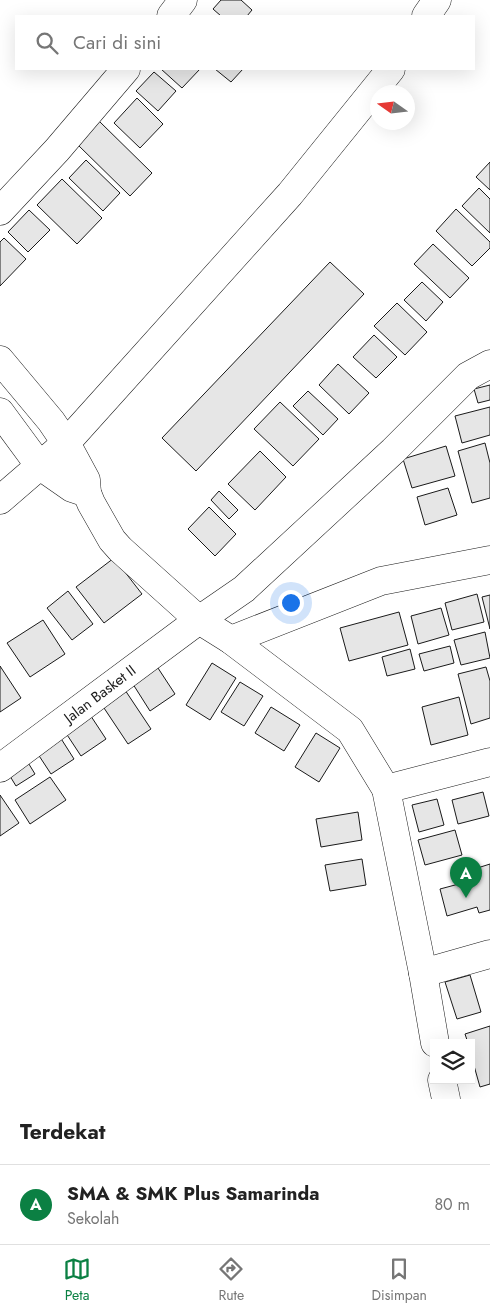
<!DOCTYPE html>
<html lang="id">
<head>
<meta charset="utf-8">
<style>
	body { margin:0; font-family:Jost,sans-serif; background:#f2f2f2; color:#222 }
	.controls { position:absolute; right:15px; bottom:15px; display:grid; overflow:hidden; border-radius:0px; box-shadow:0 5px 20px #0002 }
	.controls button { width:45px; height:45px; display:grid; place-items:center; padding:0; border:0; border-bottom:1px solid #e0e0e0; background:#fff; color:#222; font:25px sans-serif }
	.compass { position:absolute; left:370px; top:85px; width:45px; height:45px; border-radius:50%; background:#fff; box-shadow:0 5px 20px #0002; rotate:284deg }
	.you { position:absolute; left:290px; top:602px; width:18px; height:18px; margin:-12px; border:4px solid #fff; border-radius:50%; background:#1a73e8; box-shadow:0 0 0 8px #1a73e833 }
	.badge { display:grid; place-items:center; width:32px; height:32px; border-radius:50%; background:#0b8043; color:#fff; font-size:16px; font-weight:700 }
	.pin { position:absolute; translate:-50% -41px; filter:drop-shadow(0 1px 2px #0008) }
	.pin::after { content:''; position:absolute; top:26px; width:18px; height:15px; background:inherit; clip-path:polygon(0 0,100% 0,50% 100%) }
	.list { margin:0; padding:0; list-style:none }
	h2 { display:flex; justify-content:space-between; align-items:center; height:65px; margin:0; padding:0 20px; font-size:21px }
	h2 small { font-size:16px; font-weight:400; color:#767676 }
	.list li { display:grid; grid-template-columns:32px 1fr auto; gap:15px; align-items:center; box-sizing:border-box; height:80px; padding:0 20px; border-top:1px solid #e0e0e0 }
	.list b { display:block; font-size:19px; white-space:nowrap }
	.list p { margin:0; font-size:16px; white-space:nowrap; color:#767676 }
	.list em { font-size:16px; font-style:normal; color:#767676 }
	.icon { flex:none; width:28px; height:28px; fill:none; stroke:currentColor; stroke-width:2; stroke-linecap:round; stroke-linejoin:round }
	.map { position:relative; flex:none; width:490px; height:1099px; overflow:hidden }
	.search { position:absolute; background:#fff; box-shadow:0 5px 20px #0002; left:15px; right:15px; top:15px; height:55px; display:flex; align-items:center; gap:12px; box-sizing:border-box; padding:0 18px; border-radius:0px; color:#767676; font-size:19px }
	.sheet { height:145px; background:#fff }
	nav { display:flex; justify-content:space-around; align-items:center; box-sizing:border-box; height:70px; border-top:1px solid #e0e0e0; background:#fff; font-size:14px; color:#767676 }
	nav a { display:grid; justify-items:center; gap:2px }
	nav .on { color:#0b8043 }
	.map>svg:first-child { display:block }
	.building { fill:#e6e6e6; stroke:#1a1a1a }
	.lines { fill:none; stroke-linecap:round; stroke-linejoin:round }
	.minor-casing { stroke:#1a1a1a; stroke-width:29 }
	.minor { stroke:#fff; stroke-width:28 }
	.labels { text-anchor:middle; stroke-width:4; stroke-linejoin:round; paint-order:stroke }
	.street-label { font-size:15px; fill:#1a1a1a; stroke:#fff }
</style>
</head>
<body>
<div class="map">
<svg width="490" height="1099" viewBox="0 0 490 1099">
	<rect width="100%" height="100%" fill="#fff"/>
	<!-- building -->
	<g class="building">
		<polygon points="221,0 241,0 252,10 247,16 221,16 213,9"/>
		<polygon points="161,69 200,69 182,88"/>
		<polygon points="215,69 243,69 231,82"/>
		<polygon points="154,72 176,91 158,111 136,91"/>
		<polygon points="137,98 163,124 140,148 114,123"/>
		<polygon points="99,121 152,173 130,196 77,144"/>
		<polygon points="86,160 120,193 103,211 69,178"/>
		<polygon points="490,162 490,190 476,177"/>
		<polygon points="62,179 102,218 77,244 37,205"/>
		<polygon points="479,188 490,199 490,233 462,206"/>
		<polygon points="456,209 490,242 490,248 472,266 436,231"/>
		<polygon points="29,210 50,230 28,252 8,232"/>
		<polygon points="4,238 26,259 0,286 0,242"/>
		<polygon points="433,244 469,278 450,298 414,264"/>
		<polygon points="330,262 364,294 196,471 162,438"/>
		<polygon points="422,282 443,302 426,321 404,300"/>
		<polygon points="397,303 427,332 405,355 374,326"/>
		<polygon points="374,335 397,357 376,378 353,357"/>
		<polygon points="338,364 369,393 349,414 319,385"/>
		<polygon points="490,385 490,400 478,403 474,389"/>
		<polygon points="308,391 338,419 323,435 293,406"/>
		<polygon points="280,402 319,439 293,466 254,429"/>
		<polygon points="490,407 490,435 462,443 455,416"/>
		<polygon points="485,443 490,463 490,498 472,503 458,451"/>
		<polygon points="446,446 455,476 412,488 403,459"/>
		<polygon points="260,451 286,477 255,510 228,484"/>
		<polygon points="448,488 457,515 425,525 417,497"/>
		<polygon points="219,491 238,510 229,519 211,500"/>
		<polygon points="209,507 236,534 215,556 188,529"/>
		<polygon points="114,558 142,594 104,623 76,587"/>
		<polygon points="68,591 93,624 72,640 47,608"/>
		<polygon points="477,594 484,622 452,630 445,603"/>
		<polygon points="490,595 490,629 482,597"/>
		<polygon points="441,608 449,635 418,644 411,616"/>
		<polygon points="399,612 408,645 349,661 340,628"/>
		<polygon points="43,620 65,654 30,677 7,643"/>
		<polygon points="485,632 490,658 461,665 454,640"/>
		<polygon points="450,646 454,663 424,671 419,654"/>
		<polygon points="410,649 415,669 387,676 382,657"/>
		<polygon points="212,663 236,678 210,720 186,705"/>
		<polygon points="156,665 175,694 150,711 131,681"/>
		<polygon points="0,666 21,698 0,712"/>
		<polygon points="486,667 490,681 490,718 471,724 458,674"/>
		<polygon points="119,681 151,729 128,744 96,696"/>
		<polygon points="240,682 263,696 244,726 221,712"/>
		<polygon points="459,697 468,735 431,745 422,707"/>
		<polygon points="79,698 106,739 81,756 54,715"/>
		<polygon points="271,707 300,725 284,751 255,733"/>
		<polygon points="53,726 74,759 51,774 30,742"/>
		<polygon points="316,733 340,748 319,782 295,767"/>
		<polygon points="24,756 35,774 16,786 5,768"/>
		<polygon points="50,777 66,800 30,824 15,800"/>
		<polygon points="483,792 489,816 458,824 452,800"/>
		<polygon points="0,795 19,823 0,836"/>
		<polygon points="437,799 444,825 419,832 412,805"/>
		<polygon points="358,812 362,840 321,847 316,819"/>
		<polygon points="455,830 462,855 425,865 418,840"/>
		<polygon points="362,859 366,885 330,891 325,865"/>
		<polygon points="490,864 490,910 479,913 477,907 447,916 440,889 470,881 468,871"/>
		<polygon points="470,975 481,1012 457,1019 445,982"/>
		<polygon points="490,1026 490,1084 480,1087 471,1055 471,1043 468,1043 465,1034"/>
	</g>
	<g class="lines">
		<!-- minor casing -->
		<g class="minor-casing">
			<g id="minor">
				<polyline points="171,16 183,0"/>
				<polyline points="426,16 437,0"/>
				<polyline points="0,211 57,150 126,69"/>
				<polyline points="0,360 51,421 66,443 86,480 87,493 91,503 112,540 120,549 199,620 231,640 350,730 386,789 423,973 435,1043"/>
				<polyline points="0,412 39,465 72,488 87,493"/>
				<polyline points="0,500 66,443 290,194 391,69"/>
				<polyline points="231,640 381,581 490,560"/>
				<polyline points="0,768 199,620 244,589 393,451 468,376 490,364"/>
				<polyline points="386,789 490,762"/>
				<polyline points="423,973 490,954"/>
				<polyline points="442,1080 446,1099"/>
			</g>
		</g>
		<!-- minor -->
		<use href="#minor" class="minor"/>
	</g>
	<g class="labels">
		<!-- street labels -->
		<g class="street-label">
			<text transform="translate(100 694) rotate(-37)" y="5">Jalan Basket II</text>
		</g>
	</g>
</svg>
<div class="controls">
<button><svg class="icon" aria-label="layers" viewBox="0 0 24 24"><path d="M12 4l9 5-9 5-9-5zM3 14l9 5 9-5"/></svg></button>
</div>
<svg class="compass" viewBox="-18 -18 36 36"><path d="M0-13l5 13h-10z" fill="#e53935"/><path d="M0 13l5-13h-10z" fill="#767676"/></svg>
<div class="you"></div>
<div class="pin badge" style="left:466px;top:898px">A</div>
<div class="search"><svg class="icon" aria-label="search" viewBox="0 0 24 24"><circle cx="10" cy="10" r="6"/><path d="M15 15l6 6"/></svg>Cari di sini</div>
</div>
<section class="sheet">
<h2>Terdekat<small></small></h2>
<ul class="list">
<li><span class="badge">A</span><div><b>SMA &amp; SMK Plus Samarinda</b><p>Sekolah</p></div><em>80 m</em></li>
</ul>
</section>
<nav>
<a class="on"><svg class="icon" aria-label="map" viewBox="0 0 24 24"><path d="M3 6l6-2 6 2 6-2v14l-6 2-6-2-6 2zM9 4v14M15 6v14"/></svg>Peta</a>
<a><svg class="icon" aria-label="directions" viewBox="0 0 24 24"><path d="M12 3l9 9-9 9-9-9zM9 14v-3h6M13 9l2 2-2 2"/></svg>Rute</a>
<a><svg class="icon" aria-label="saved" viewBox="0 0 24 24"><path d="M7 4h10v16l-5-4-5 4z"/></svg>Disimpan</a>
</nav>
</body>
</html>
